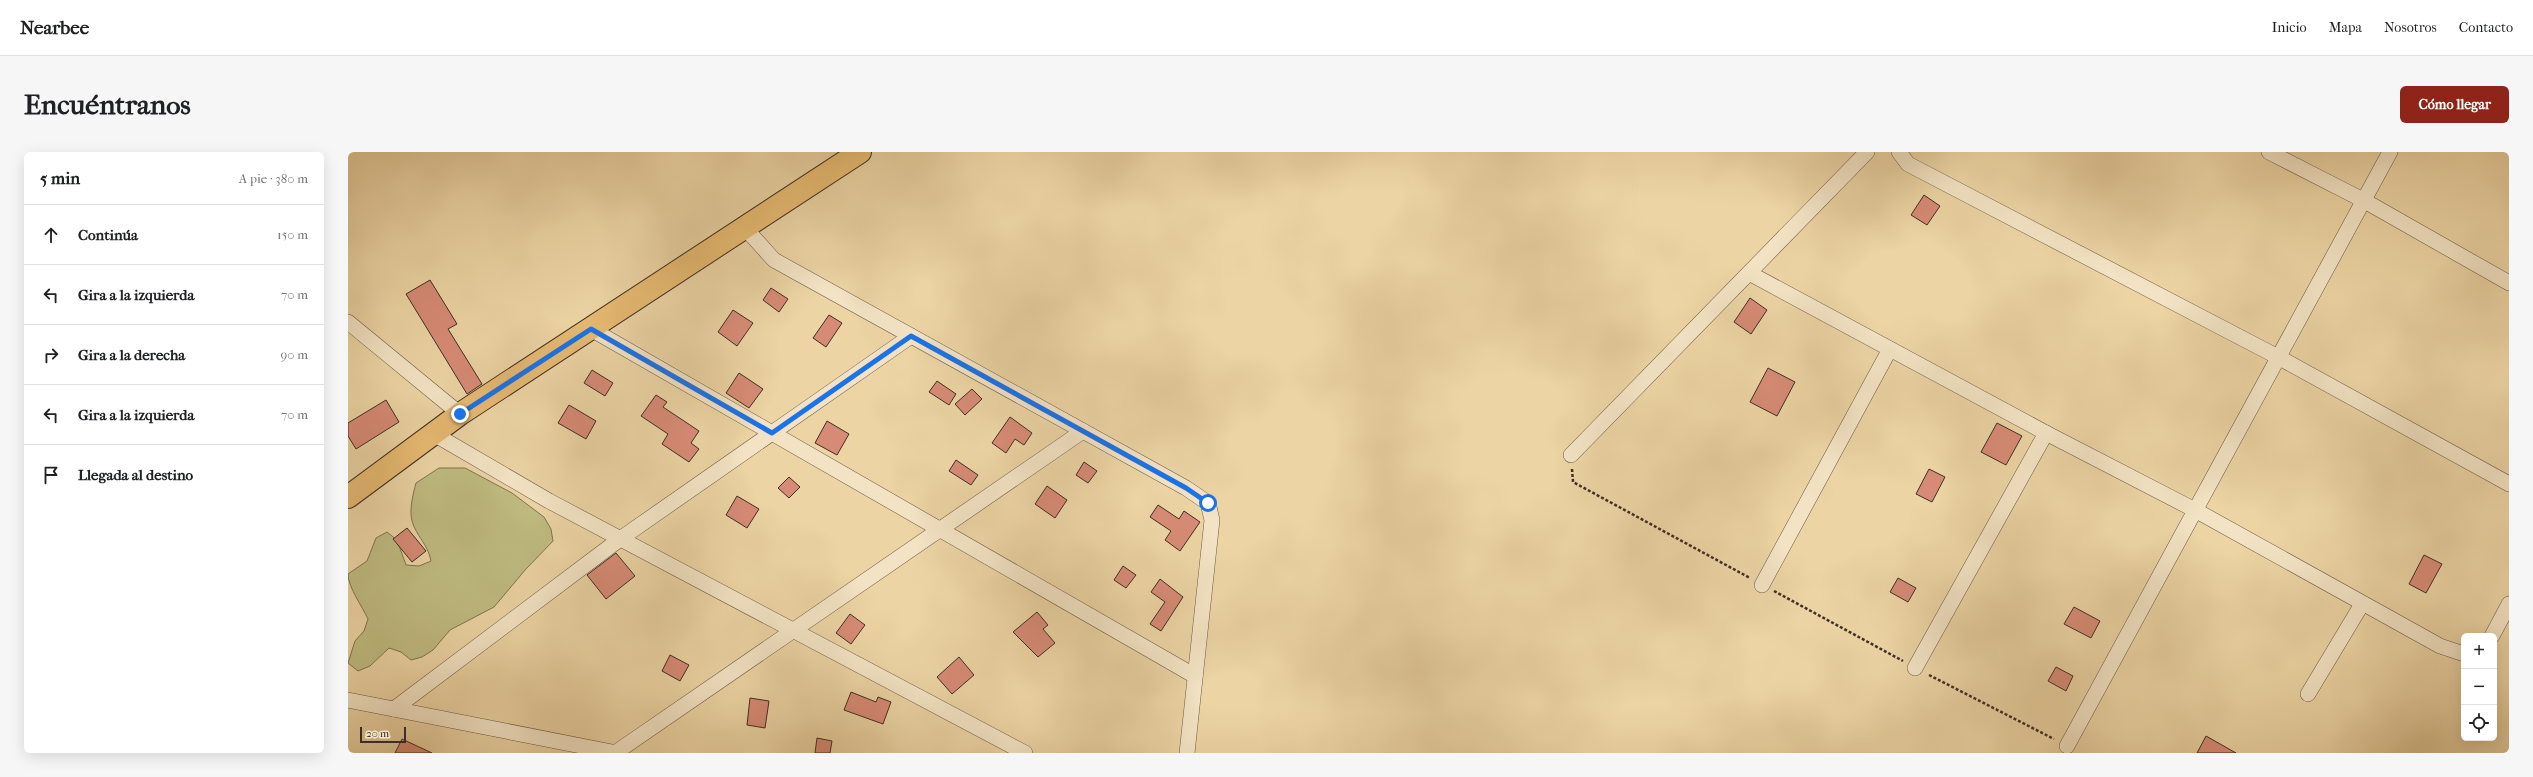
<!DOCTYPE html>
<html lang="es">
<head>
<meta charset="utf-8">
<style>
	body { margin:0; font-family:"IM FELL French Canon",serif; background:#f6f6f6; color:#202124 }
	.controls { position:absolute; right:12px; bottom:12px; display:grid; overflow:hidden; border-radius:6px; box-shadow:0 4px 16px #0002 }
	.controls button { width:36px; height:36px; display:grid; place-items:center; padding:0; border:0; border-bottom:1px solid #e0e0e0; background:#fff; color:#202124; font:20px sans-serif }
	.scale { position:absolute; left:12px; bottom:10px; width:46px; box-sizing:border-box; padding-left:4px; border:2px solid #402e25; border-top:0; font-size:11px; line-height:14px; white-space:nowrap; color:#402e25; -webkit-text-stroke:3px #f3e3c4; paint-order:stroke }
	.stop { position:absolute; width:12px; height:12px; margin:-9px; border:3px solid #1a73e8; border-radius:50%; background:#fff }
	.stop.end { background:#1a73e8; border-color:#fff; box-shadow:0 1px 4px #0008 }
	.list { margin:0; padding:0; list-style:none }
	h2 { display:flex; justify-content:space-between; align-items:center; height:52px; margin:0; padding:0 16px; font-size:17px }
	h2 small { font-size:13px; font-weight:400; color:#757577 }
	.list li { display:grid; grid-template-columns:26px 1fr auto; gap:12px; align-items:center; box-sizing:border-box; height:60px; padding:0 16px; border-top:1px solid #e0e0e0 }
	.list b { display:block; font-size:15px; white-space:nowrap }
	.list em { font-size:13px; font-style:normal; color:#757577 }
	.icon { flex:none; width:22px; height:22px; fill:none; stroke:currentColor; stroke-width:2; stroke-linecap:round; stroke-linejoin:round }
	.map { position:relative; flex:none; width:2161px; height:601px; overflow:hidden; border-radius:6px }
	header { display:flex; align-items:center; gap:24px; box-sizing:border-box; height:56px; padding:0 20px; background:#fff; border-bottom:1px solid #e0e0e0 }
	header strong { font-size:19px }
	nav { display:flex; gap:22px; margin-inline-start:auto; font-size:14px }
	.intro { display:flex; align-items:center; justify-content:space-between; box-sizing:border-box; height:96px; padding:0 24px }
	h1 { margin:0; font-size:28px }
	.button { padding:10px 18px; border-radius:6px; background:#8f2418; color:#fff; font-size:14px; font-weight:700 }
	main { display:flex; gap:24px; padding:0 24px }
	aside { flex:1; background:#fff; border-radius:6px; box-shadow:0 4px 16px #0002 }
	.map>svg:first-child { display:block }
	.green { fill:#bfbb81; stroke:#807453 }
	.building { fill:#d78b76; stroke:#402e25 }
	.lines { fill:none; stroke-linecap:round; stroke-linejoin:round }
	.street-casing { stroke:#6b5845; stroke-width:16 }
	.primary-casing { stroke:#402e25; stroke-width:24 }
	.path { stroke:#402e25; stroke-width:2.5; stroke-dasharray:3 2; stroke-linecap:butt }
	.street { stroke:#f3e3c4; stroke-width:15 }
	.primary { stroke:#e6ba72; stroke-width:22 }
	.route { stroke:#1a73e8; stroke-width:5 }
</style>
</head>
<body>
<header>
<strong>Nearbee</strong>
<nav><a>Inicio</a><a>Mapa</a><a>Nosotros</a><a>Contacto</a></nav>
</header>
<div class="intro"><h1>Encuéntranos</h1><a class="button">Cómo llegar</a></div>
<main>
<aside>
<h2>5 min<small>A pie · 380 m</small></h2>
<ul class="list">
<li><svg class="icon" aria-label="ahead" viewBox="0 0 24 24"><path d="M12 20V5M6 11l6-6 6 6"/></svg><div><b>Continúa</b></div><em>150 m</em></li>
<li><svg class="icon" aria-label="left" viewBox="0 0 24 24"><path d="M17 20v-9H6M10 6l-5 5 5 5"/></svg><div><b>Gira a la izquierda</b></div><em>70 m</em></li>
<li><svg class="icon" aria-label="right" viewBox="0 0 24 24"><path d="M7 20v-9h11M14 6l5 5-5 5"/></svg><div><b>Gira a la derecha</b></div><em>90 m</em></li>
<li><svg class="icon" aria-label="left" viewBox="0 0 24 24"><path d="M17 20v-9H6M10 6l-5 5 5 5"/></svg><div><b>Gira a la izquierda</b></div><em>70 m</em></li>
<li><svg class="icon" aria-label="arrive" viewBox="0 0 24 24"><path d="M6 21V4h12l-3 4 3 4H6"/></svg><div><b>Llegada al destino</b></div></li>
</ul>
</aside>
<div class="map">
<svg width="2161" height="601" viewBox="0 0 2161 601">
	<rect width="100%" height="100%" fill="#ecd4a4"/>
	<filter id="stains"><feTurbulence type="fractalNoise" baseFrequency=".005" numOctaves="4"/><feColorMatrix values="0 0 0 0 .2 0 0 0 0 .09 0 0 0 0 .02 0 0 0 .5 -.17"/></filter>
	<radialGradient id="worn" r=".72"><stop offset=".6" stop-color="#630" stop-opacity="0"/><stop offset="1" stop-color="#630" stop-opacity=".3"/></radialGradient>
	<!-- green -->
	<path class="green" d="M91,316H117L164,341L196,365L203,377L205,389L178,417L146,455L102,478L85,498L74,505L63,508L53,500L41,496L22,514L10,519L0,511L7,489L16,479L20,467C14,454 0,435 0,422L19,409L28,386L39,380L49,388L58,413L71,414L83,409C80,392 68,384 64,369C61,358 65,342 68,331Z"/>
	<!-- building -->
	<g class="building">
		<polygon points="1576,43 1592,54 1579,73 1563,63"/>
		<polygon points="82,128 109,172 100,177 134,232 119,242 58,142"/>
		<polygon points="423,136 440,147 431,160 415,148"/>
		<polygon points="1402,146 1419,158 1403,182 1386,170"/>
		<polygon points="385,158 405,171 389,194 370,180"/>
		<polygon points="481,163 494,171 478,195 465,186"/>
		<polygon points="1420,216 1447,230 1429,264 1402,250"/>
		<polygon points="244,218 265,231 257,244 236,231"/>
		<polygon points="391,221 415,237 401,256 378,241"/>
		<polygon points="589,229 608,242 601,253 581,240"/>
		<polygon points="624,237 634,247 617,263 607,252"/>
		<polygon points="308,243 319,250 315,255 351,279 343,291 351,297 341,310 314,292 320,282 293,264"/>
		<polygon points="38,248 51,270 8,297 0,284 0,271"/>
		<polygon points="221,253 248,269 238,287 210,271"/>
		<polygon points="662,265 684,281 676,293 667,287 658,301 644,291"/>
		<polygon points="479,269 501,282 489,303 467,291"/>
		<polygon points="1649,271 1674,284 1658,313 1633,300"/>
		<polygon points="608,308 630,323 623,333 601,319"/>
		<polygon points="736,310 749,319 740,331 728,323"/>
		<polygon points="1581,317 1597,325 1584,350 1568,342"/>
		<polygon points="441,325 452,335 441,346 430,336"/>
		<polygon points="699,334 719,348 707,366 687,352"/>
		<polygon points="389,344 411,357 399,376 378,363"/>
		<polygon points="810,353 831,367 836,359 852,370 832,399 817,388 823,379 802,365"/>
		<polygon points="59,376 78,399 64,410 45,387"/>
		<polygon points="268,401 287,424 258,447 239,423"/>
		<polygon points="2076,403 2094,412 2078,441 2061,432"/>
		<polygon points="775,414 788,423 778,436 766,428"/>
		<polygon points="1550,426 1568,436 1560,450 1542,440"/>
		<polygon points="812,427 835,445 813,479 802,472 817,450 803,440"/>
		<polygon points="1726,455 1752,469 1743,486 1716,472"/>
		<polygon points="689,460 700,473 695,477 707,491 690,505 665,480"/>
		<polygon points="502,462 517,473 503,492 488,481"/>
		<polygon points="322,503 341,513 332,529 314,519"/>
		<polygon points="611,505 626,523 604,542 589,525"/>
		<polygon points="1708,515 1725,524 1718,539 1700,529"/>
		<polygon points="503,540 528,550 530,545 543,550 535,572 496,558"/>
		<polygon points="402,546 421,549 417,576 399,573"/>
		<polygon points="1858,584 1888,601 1849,601"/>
		<polygon points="469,586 484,589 482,601 467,601"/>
		<polygon points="54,587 84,601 47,601"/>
	</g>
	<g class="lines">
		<!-- street casing -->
		<g class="street-casing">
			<g id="street">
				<polyline points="1551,0 1560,12 1930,205 2161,332"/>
				<polyline points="1921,0 2015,48 2161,131"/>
				<polyline points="397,76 426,108 838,336 860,351 864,368 839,601"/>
				<polyline points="1401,121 1698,281 1847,358 2092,494 2116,502"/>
				<polyline points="0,170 112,262"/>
				<polyline points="243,177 847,524"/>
				<polyline points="86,282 201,349 677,601"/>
				<polyline points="1223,303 1519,0"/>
				<polyline points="1414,433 1542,197"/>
				<polyline points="2144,484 2161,452"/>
				<polyline points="1567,516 1698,281"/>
				<polyline points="1960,542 2014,452"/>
				<polyline points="0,548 269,601"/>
				<polyline points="46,557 272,387 563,184"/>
				<polyline points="1719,594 2042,0"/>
				<polyline points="267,601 735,279"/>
			</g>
		</g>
		<!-- primary casing -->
		<g class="primary-casing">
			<polyline id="primary" points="0,345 112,262 512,0"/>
		</g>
		<!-- path -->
		<g class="path">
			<polyline points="1224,317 1225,330 1402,426"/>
			<polyline points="1426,439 1555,509"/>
			<polyline points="1581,523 1706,587"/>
		</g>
		<!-- street -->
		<use href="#street" class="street"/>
		<!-- primary -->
		<use href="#primary" class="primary"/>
	</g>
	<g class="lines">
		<!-- route -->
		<polyline class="route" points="112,262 243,177 424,281 563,184 838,336 860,351"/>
	</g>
	<rect width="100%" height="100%" filter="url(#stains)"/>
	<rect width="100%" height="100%" fill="url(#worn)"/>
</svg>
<div class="controls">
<button>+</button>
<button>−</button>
<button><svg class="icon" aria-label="locate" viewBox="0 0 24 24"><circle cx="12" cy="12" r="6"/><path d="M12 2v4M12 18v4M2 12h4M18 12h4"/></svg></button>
</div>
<div class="scale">20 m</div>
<div class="stop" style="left:860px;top:351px"></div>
<div class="stop end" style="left:112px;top:262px"></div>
</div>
</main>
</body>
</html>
